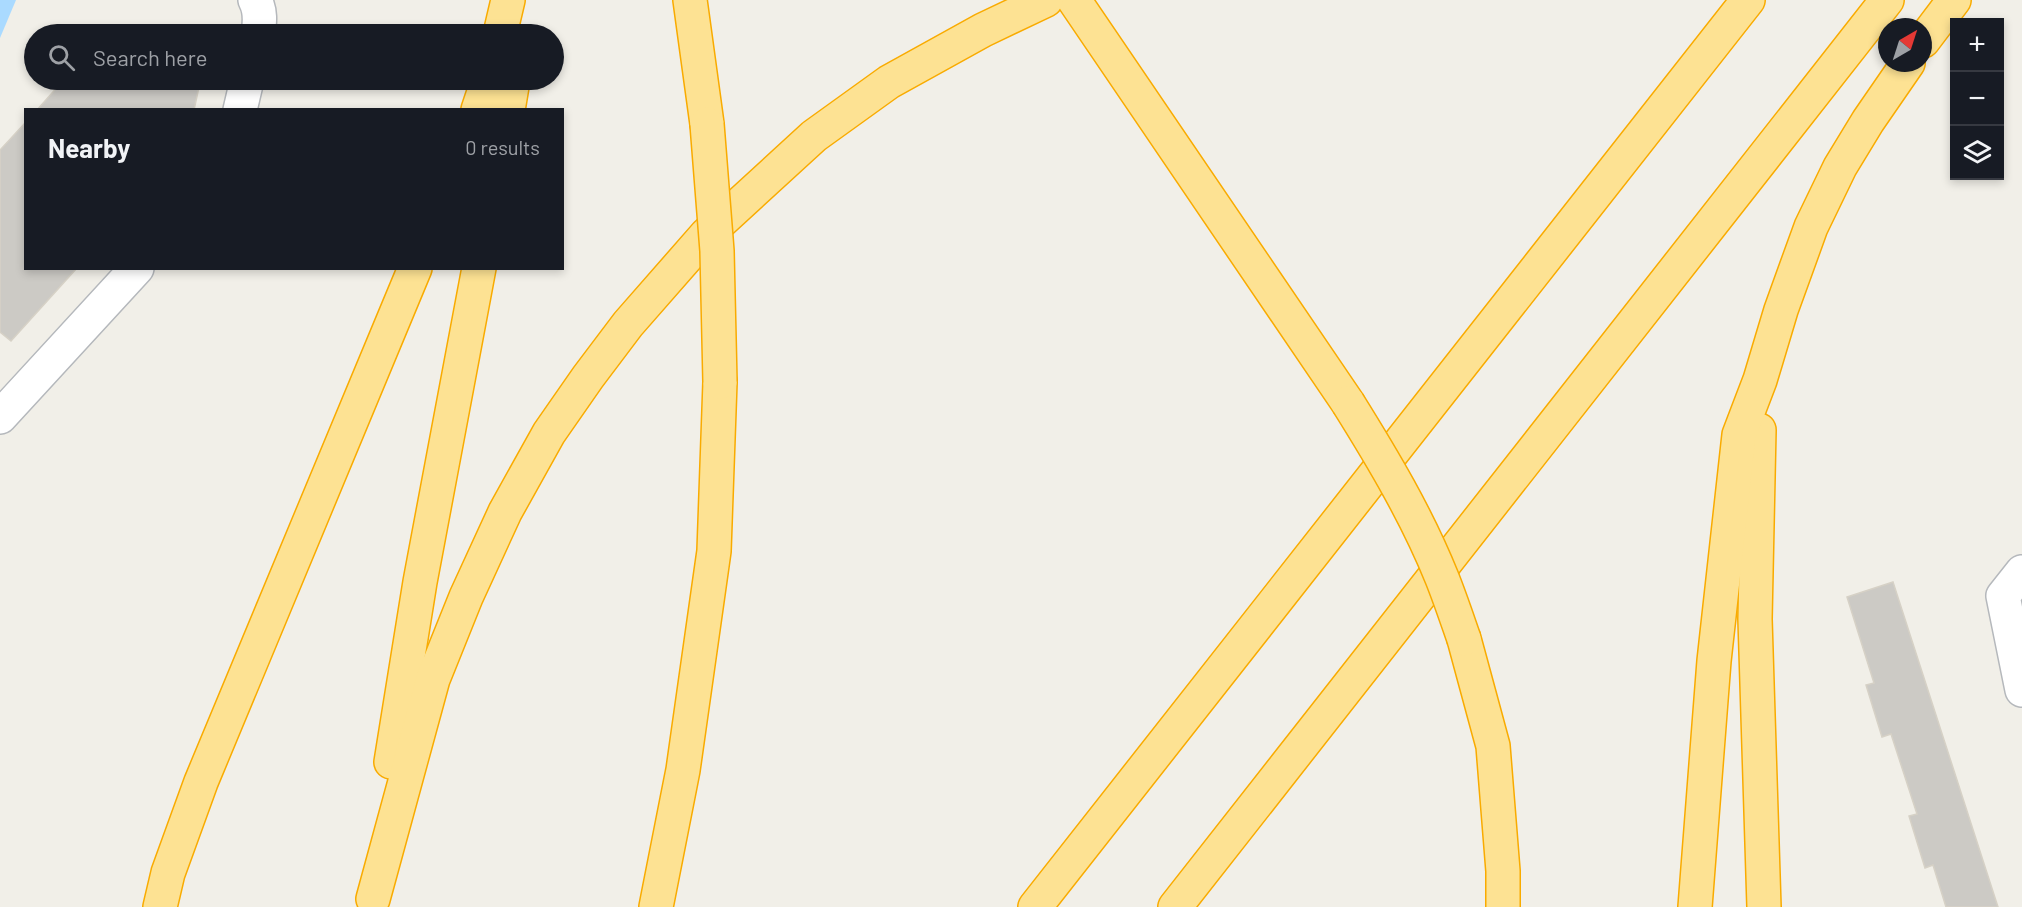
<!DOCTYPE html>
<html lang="en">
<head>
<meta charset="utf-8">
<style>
	body { margin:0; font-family:Barlow,sans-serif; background:#20242c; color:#f1f3f6 }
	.controls { position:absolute; right:18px; top:18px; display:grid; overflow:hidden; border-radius:0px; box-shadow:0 3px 9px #0003 }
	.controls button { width:54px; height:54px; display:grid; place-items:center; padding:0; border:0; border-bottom:2px solid #363941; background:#171b24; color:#f1f3f6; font:30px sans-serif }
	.compass { position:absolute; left:1878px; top:18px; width:54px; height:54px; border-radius:50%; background:#171b24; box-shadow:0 3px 9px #0003; rotate:39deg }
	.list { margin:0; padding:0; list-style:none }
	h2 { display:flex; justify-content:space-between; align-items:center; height:78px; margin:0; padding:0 24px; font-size:26px }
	h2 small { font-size:20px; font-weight:400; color:#9ea1a6 }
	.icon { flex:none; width:33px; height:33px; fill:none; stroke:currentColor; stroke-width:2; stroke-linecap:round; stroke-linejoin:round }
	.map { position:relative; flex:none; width:2022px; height:907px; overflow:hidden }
	.search { position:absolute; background:#171b24; box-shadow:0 3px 9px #0003; left:24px; top:24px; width:540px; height:66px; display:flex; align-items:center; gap:15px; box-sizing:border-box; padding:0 21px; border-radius:33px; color:#9ea1a6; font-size:22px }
	.panel { position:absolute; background:#171b24; box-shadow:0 3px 9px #0003; left:24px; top:108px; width:540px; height:162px; border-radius:0px }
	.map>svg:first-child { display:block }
	.water { fill:#aadaff }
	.building { fill:#cccac5; stroke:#d6d1c6; stroke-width:1.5 }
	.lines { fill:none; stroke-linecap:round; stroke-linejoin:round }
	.minor-casing { stroke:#b5b8bc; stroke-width:36 }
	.highway-casing { stroke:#f9ab00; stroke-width:36 }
	.minor { stroke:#fff; stroke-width:33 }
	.highway { stroke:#fde293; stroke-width:33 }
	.highway-bridge-casing { stroke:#f9ab00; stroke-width:36; stroke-linecap:butt }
	.highway-bridge { stroke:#fde293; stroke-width:33 }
</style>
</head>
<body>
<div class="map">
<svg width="2022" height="907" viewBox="0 0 2022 907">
	<rect width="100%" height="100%" fill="#f1efe8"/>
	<!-- water -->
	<polygon class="water" points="0,0 16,0 0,38"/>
	<!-- building -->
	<g class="building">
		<polygon points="61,80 166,80 199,87 194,110 37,110 60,84"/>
		<polygon points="26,122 26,268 77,268 11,341 0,332 0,150"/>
		<polygon points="1893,582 1998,907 1946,907 1933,865 1925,868 1909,816 1917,814 1891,734 1882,737 1866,685 1874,683 1847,597"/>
	</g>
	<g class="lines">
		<!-- minor casing -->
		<g class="minor-casing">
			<g id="minor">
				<path d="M255,0C261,11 260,22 258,34"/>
				<polyline points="240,110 247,80"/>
				<polyline points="0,417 137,268"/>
				<polyline points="2022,572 2003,596 2022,690"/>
			</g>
		</g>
		<!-- highway casing -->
		<g class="highway-casing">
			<g id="highway">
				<polyline points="690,0 707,124"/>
				<polyline points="1074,0 1348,403"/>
				<polyline points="500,34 508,0"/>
				<polyline points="1923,41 1954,0"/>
				<polyline points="478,110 488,80"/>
				<polyline points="508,110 513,80"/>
				<polyline points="1759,430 1755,619 1764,907"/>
				<polyline points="1464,639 1493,746 1503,871 1503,907"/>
				<polyline points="391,762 420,582 479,268"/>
				<polyline points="373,899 433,679 466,597 505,512 549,433 588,377 628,324 706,235 814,136 889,82 983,30 1046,0"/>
				<polyline points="160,907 168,873 201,782 415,268"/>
				<polyline points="656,907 683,770 714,551 720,382"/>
				<polyline points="1035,907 1748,0"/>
				<polyline points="1175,907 1887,0"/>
				<polyline points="1695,907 1714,661 1739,435 1760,380 1781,310 1811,227 1840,167 1868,121 1908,63"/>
			</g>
		</g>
		<!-- minor -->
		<use href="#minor" class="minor"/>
		<!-- highway -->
		<use href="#highway" class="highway"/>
		<!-- highway-bridge casing -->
		<g class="highway-bridge-casing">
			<g id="highway-bridge">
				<polyline points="707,124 717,251 720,382"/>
				<path d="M1348,403C1383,459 1417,516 1442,578C1450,598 1457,619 1464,639"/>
			</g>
		</g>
		<!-- highway-bridge -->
		<use href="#highway-bridge" class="highway-bridge"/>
	</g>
</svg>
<div class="controls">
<button>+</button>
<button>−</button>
<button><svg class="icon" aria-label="layers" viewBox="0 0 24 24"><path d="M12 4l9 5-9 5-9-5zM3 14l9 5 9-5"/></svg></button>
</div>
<svg class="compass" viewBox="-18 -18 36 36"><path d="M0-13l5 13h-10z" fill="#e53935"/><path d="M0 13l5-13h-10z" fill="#9ea1a6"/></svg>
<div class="search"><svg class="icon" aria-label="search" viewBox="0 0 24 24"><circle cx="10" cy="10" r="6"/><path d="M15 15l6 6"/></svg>Search here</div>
<section class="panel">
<h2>Nearby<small>0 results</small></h2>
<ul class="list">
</ul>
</section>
</div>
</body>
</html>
